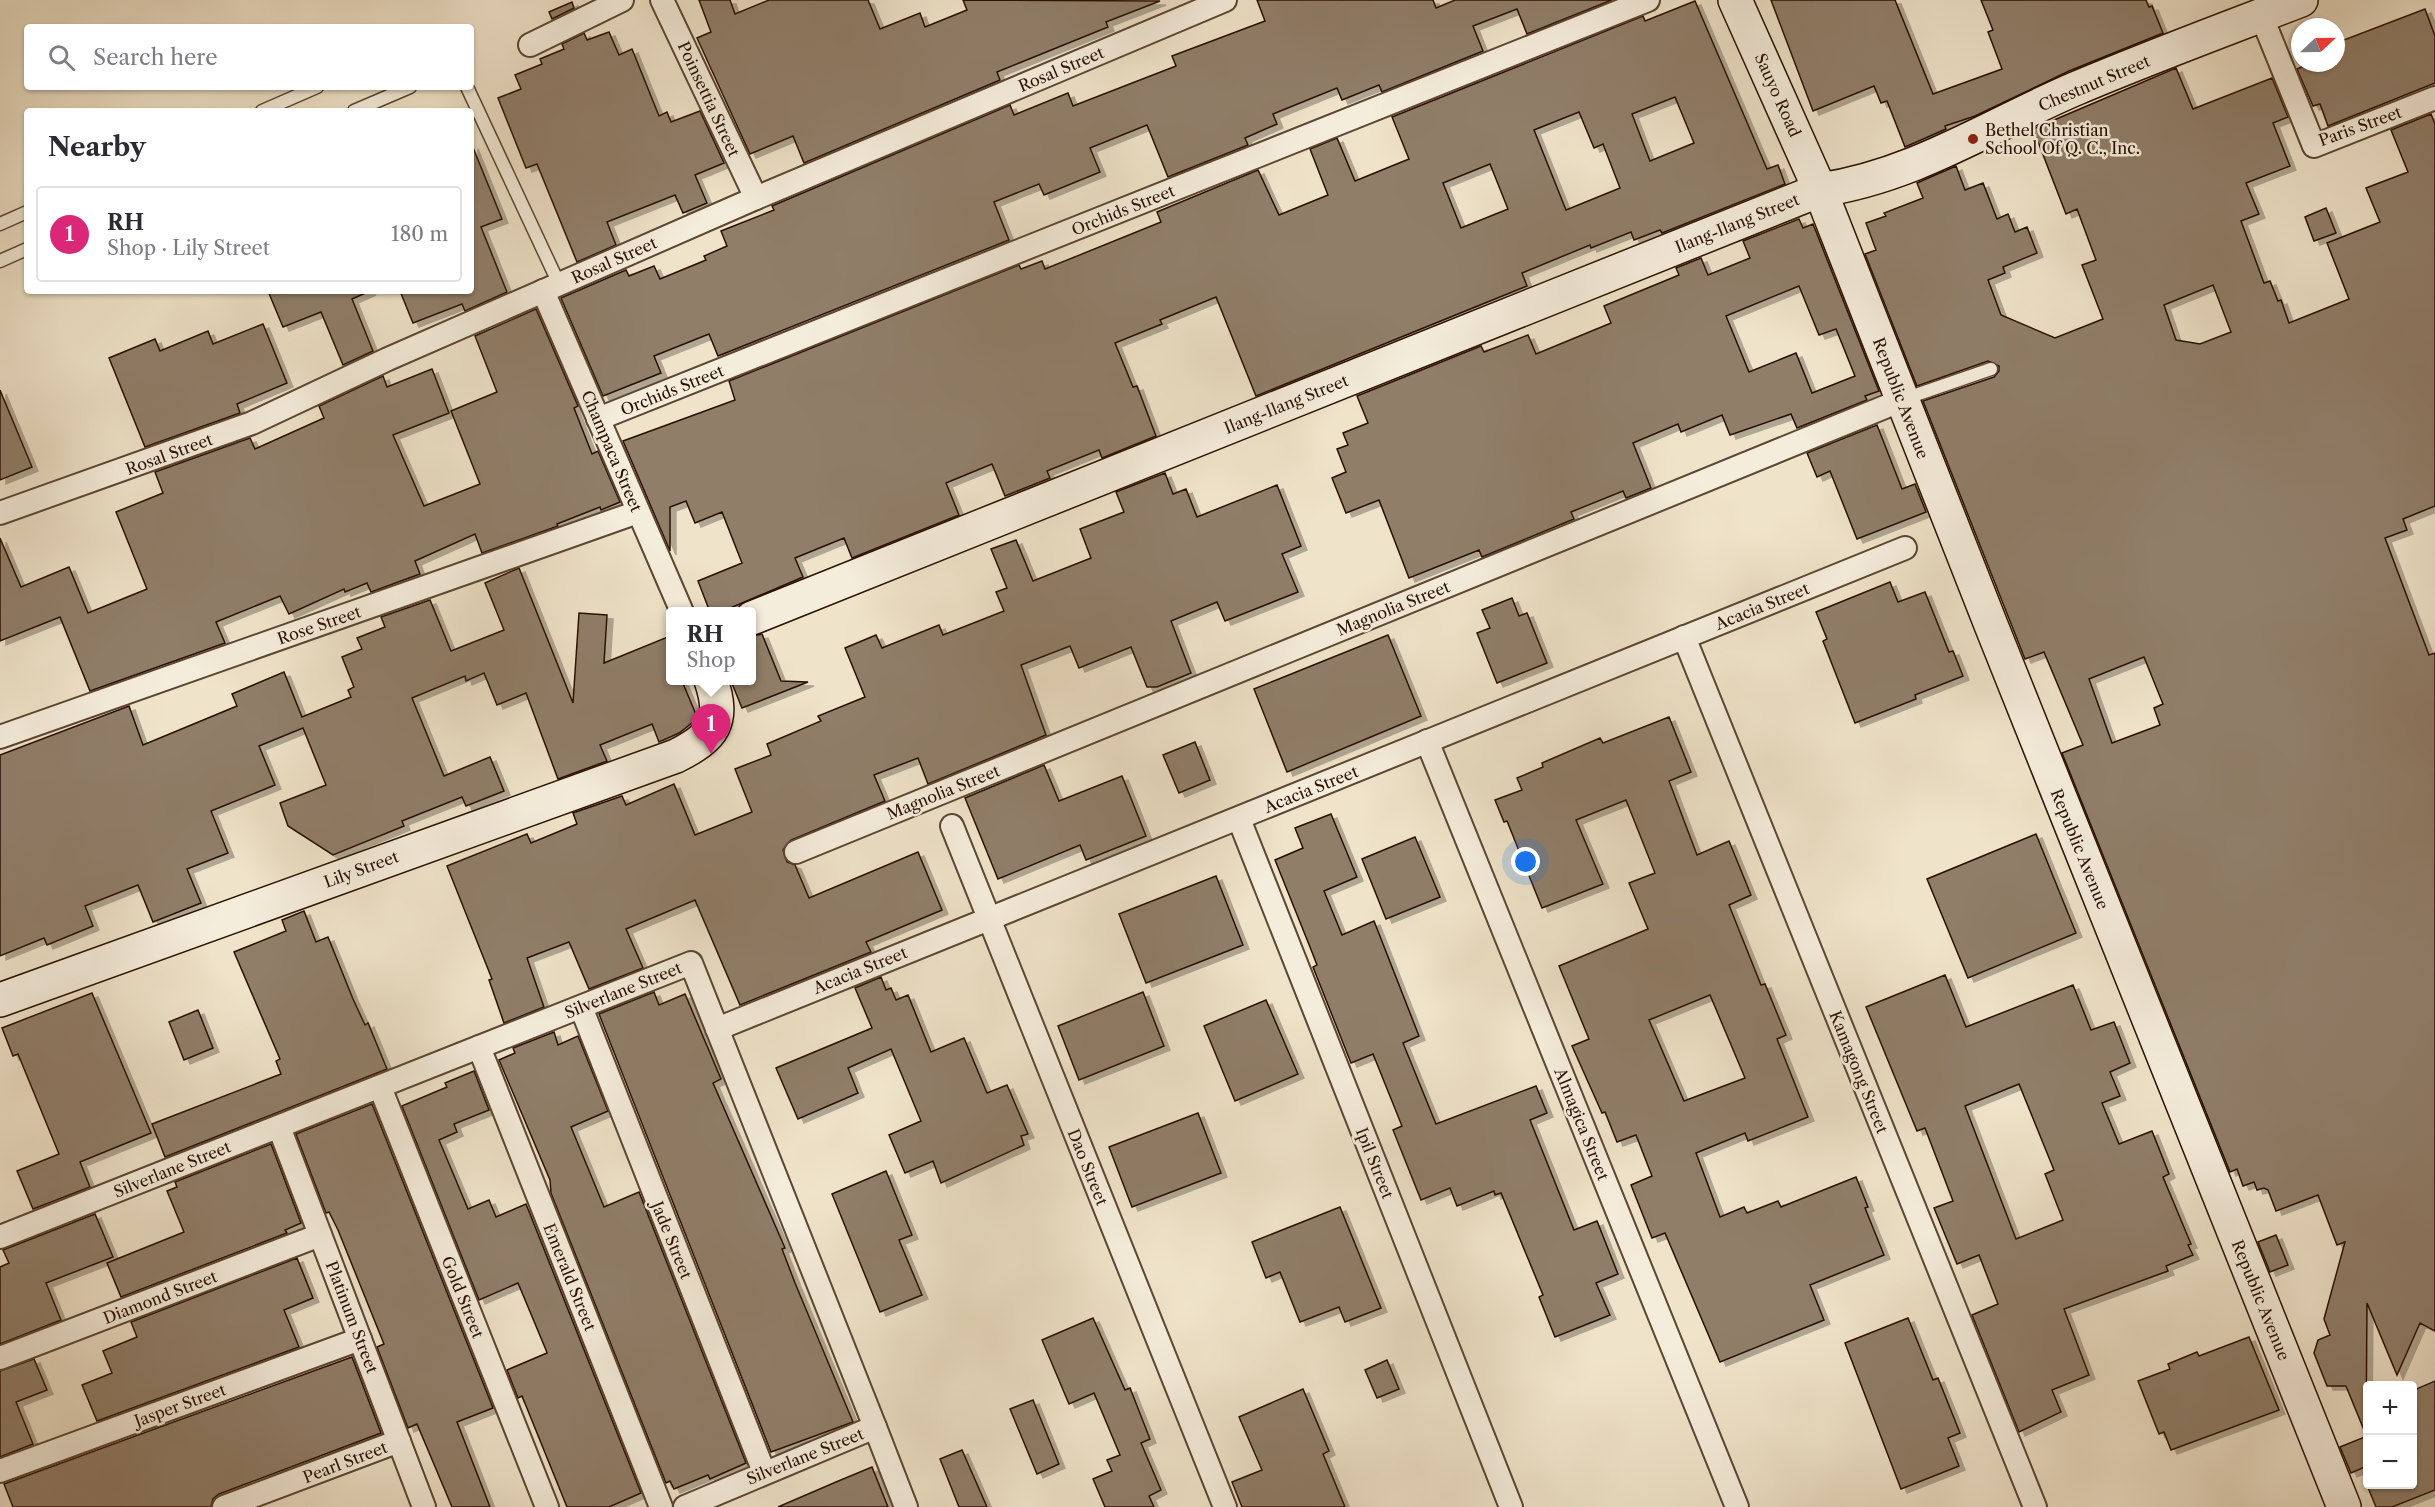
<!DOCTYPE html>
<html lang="en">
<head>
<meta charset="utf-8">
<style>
	body { margin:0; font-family:"Libre Caslon Text",serif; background:#f2f2f3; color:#2b2b33 }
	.controls { position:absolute; right:18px; bottom:18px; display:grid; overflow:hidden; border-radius:6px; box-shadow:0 2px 4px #0004 }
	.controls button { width:54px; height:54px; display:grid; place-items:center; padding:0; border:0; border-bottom:2px solid #e1e1e2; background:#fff; color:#2b2b33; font:30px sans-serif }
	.compass { position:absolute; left:2291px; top:18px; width:54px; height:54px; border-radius:50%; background:#fff; box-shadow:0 2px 4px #0004; rotate:68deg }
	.you { position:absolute; left:1526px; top:862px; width:21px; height:21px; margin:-15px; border:4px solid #fff; border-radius:50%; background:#1a73e8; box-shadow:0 0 0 9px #1a73e833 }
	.badge { display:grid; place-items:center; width:39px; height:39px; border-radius:50%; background:#db2777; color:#fff; font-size:20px; font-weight:700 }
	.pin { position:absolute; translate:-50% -50px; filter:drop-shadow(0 2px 3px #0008) }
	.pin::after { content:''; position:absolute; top:32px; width:21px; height:18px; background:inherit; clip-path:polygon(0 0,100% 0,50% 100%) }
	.popup { position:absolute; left:666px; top:607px; width:90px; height:78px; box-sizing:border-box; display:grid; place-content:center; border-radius:6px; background:#fff; filter:drop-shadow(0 2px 4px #0005); font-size:20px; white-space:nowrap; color:#7c7c81 }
	.popup b { font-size:22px; color:#2b2b33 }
	.popup::after { content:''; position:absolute; left:50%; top:100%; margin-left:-12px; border:12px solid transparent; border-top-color:#fff }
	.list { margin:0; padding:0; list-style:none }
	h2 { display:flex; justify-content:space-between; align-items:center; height:78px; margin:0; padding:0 24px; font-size:26px }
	h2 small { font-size:20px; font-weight:400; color:#7c7c81 }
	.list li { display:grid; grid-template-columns:39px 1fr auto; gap:18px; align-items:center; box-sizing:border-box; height:96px; margin:0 12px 12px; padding:0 12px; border:2px solid #e1e1e2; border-radius:6px }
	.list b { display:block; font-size:22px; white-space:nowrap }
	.list p { margin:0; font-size:20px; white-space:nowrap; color:#7c7c81 }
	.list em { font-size:20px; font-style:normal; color:#7c7c81 }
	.icon { flex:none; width:33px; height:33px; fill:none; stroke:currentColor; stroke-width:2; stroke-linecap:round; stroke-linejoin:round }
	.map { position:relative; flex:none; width:2435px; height:1507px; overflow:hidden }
	.search { position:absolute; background:#fff; box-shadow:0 2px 4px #0004; left:24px; top:24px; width:450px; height:66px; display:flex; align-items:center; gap:15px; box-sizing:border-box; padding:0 21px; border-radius:6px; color:#7c7c81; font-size:22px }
	.panel { position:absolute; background:#fff; box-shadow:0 2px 4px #0004; left:24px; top:108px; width:450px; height:186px; border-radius:6px }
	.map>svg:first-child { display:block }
	.building { fill:#907e69; stroke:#2a1100; stroke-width:1.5; fill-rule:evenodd; filter:url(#shadow) }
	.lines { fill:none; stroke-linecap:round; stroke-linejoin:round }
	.lane-casing { stroke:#5b4632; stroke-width:15 }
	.street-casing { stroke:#5b4632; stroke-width:26 }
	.secondary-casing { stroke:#2a1100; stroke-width:36 }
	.lane { stroke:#f5eddc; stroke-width:12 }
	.street { stroke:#f5eddc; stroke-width:22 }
	.secondary { stroke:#f5eddc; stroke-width:33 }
	.poi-dot { fill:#8f2418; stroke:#f5eddc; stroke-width:2 }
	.labels { text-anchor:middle; stroke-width:5; stroke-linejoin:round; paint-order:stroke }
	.street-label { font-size:16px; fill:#2a1100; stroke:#f5eddc }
	.poi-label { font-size:16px; fill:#2a1100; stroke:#f5eddc; text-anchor:start }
</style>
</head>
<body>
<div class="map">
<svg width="2435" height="1507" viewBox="0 0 2435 1507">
	<defs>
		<filter id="shadow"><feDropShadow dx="6" dy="4" stdDeviation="0" flood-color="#0004"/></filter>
	</defs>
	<rect width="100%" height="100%" fill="#efe3c9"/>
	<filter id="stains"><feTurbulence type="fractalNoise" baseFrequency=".00333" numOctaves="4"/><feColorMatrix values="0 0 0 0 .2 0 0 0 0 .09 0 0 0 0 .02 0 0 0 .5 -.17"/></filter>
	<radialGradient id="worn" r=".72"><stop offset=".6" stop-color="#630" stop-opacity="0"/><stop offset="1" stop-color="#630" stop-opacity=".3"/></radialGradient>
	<!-- building -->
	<g class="building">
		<polygon points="699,0 730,0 735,14 769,0 868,0 880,29 920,13 925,27 967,10 963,0 1160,1 1106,22 1108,27 997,72 1000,80 804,163 793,136 750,154 697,38 711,32"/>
		<polygon points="1257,0 1433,0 1436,8 1455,0 1612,0 1527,34 1517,9 1473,26 1483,51 1382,92 1379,85 1342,100 1337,88 1273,114 1277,124 1245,138 1248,145 1168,177 1147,125 1090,148 1100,172 1044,195 1039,184 994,202 1009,240 718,356 709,334 654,356 661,373 603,396 561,298 626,270 629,276 654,266 660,279 706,260 704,256 727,246 721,231 774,210 772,206 1010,105 1014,115 1068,93 1073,106 1176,66 1172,56 1265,21"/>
		<polygon points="1771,0 1895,0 1933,94 2002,69 1988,32 1993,30 1981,0 2146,0 2149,7 2152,6 2163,33 2069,71 1975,116 1945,126 1946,129 1905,147 1887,101 1881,103 1874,86 1813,111"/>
		<path d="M1695,1L1767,169L1778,165L1785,184L1662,233L1660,230L1634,240L1631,232L1591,248L1590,245L1522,273L1527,286L1256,396L1216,297L1160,320L1162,324L1115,343L1133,387L1137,386L1156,436L1102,458L1099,450L1047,471L1050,478L1005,496L992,464L946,483L959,515L852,558L844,538L795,558L803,577L721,612H710L698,581L742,563L722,512L695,523L686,501L670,507V551L623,441L735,400L729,381L1019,265L1021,269L1042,261L1045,269L1161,222L1157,212L1258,170L1279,215L1328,195L1310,149L1337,138L1355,181L1409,159L1392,117L1643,16L1645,21ZM1675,97L1694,143L1650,161L1632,114ZM1579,112L1594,148L1603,144L1620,188L1566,210L1534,130ZM1490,164L1508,209L1461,228L1443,183Z"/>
		<polygon points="572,2 574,8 552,19 549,12"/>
		<polygon points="2425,9 2435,36 2435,83 2328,126 2320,104 2313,106 2297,69 2311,63 2336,63 2336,43"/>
		<polygon points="609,32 619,55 632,49 659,116 667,112 671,122 700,111 724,163 695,175 707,203 683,213 675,195 607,222 616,245 577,262 537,164 526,168 498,98 521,89 515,75 542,64 540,59 564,49 562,44 584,33 587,40"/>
		<path d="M2176,68L2193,109L2272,78L2288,117L2273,123L2290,166L2246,183L2259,214L2241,221L2264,283L2270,281L2278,301L2281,300L2289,323L2349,299L2327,243L2380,222L2366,188L2408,172L2391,130L2431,114L2435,124V506L2403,519L2407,530L2385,538L2429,655L2435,653V1331L2420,1323L2397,1375L2367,1303L2366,1435L2346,1386H2327L2314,1353L2318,1340L2330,1335L2324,1319L2345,1242L2337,1245L2318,1195L2276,1211L2268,1190L2264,1188L2257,1190L2254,1182L2243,1186L2237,1169L2230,1172L2062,753L2083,745L2044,652L2025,659L1923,401L1994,377L1999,371V366L1988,361L1917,386L1865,254L1876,250L1866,223L1886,216L1884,213L1923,198L1917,183L1956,166L1965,190L1983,183L1997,219L2008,214L2015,232L2027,227L2037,253L2003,267L2005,273L1988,280L2001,315L2055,338L2103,319L2082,265L2096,260L2077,209L2066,214L2033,129ZM2213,285L2231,332L2200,344L2176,340L2164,305ZM2144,657L2163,704L2154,708L2160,725L2112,743L2089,679Z"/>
		<polygon points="472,145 502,219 481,227 507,292 465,311 462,304 413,323 400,291 471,291"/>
		<polygon points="2326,208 2336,233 2314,241 2305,217"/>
		<path d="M1799,219L1803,228L1813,224L1879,391L1865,396L1867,400L1797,428L1791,414L1730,435L1722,415L1681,432L1678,424L1633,443L1651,488L1626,498L1623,491L1571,512L1574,519L1482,557L1479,550L1409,578L1379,500L1346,513L1332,478L1346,472L1337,449L1348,445L1343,433L1368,423L1357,396L1481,346L1484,352L1528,335L1536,354L1611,323L1604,306L1679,275L1676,268L1701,258L1708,275L1750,258L1743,241ZM1799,286L1819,335L1836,329L1855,376L1812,393L1796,353L1749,372L1726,316Z"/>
		<polygon points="268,291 370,291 352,299 373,351 343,365 321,312 283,327"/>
		<polygon points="536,309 578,406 574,408 592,454 598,451 620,502 601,510 600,507 557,524 558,526 482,553 475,534 415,561 420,574 371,592 367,583 345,592 344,589 289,614 280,596 216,622 225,643 90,691 60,617 0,641 0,538 21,587 69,567 88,613 147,589 116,512 163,493 155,472 250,438 255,449 324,418 319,406 383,376 387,387 432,369 449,413 393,435 424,506 480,484 451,411 497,392 475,336"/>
		<polygon points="263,324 287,383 237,404 240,413 145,447 109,358 155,339 160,351 208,331 213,344"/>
		<polygon points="0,390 32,467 0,480"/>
		<polygon points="1877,425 1902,489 1915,484 1926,512 1857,539 1830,471 1817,477 1807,453"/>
		<polygon points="1165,473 1173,494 1186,489 1197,517 1277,485 1301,546 1282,554 1298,592 1225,621 1217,602 1171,621 1191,673 1157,687 1147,687 1131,647 1079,668 1070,646 1021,665 1046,735 928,784 918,758 874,775 885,801 791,840 783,850 787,862 795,865 809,898 918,852 942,910 866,942 871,952 740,1005 695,900 626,929 643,968 589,989 569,942 527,958 544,1007 504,1023 489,980 492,979 447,866 527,834 531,843 577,824 573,813 622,796 626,805 674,784 695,835 752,812 735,769 771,755 767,744 821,721 818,716 865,697 845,648 876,635 882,648 939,625 943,635 1004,611 996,592 1007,588 991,549 1016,540 1033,581 1091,558 1080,529 1124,512 1116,492"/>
		<polygon points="519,568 573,703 579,613 607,615 604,663 670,636 670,681 682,681 697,717 693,722 679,733 659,742 652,724 600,745 607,761 558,779 526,693 497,705 484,673 466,681 465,676 412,698 444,776 490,757 504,791 466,806 462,797 402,821 404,826 333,855 288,826 280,803 326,785 303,728 259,746 275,785 211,811 228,853 187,869 201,903 153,922 138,885 85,906 93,926 47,945 44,938 0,956 0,755 129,706 143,745 237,706 232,694 284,672 302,717 351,697 348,690 354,687 342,657 362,649 357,638 385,627 381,617 430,600 451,651 504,630 485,583"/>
		<polygon points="1890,582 1898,602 1925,592 1949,652 1953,651 1963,676 1915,695 1916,699 1855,723 1823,641 1827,639 1816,612"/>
		<polygon points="1512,598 1519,616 1527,613 1547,663 1497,683 1477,633 1490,628 1482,610"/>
		<polygon points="762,634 781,681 808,682 742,708 731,681 752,681 752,636"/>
		<polygon points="1388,635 1421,716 1287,772 1254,689"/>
		<path d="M1669,717L1691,772L1669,781L1697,855L1729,841L1751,895L1729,905L1761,985L1765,984L1786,1035L1777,1039L1808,1117L1748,1141L1745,1133L1696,1153L1720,1217L1744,1207L1747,1213L1778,1201L1781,1207L1856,1177L1868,1207L1865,1208L1884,1255L1810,1285L1824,1320L1720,1362L1665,1233L1652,1238L1631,1185L1652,1176L1636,1135L1617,1142L1605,1112L1602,1113L1572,1046L1589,1039L1559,966L1648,929L1629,883L1655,873L1626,800L1576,820L1603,884L1542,908L1507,821L1504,822L1495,800L1522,790L1517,778L1543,767L1542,763L1600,738L1603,743ZM1710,995L1745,1078L1684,1101L1649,1020Z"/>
		<polygon points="1195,742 1210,780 1179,793 1163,755"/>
		<polygon points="1044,765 1059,801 1122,776 1146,836 1086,860 1080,845 998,879 965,798"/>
		<polygon points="1331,814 1357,877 1324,891 1342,935 1374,921 1419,1036 1403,1043 1436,1124 1536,1086 1547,1113 1530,1120 1574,1230 1597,1221 1618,1274 1596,1283 1610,1315 1555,1337 1539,1297 1543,1295 1501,1193 1495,1195 1494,1191 1457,1206 1450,1188 1421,1200 1393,1130 1402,1126 1373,1054 1351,1063 1313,967 1317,965 1310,947 1275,860 1303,848 1295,828"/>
		<polygon points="2036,834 2076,933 1968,978 1927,879"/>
		<polygon points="1415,837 1440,897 1386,919 1362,859"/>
		<polygon points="1216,876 1243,945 1146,983 1119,914"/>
		<polygon points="304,911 316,942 328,937 353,999 365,1025 368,1023 387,1069 165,1157 152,1124 281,1074 276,1061 280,1059 234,952 286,931 282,920"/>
		<path d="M1945,975L1966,1027L2073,985L2091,1030L2114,1022L2130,1063L2110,1072L2120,1096L2102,1103L2119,1144L2152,1131L2169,1174L2163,1177L2191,1244L2188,1245L2193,1255L2166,1266L2168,1271L2064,1309L2089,1375L2052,1390L2061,1412L2019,1432L1972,1315L1998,1304L1979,1255L1957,1264L1934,1208L1953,1201L1925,1128L1917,1131L1866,1007ZM2019,1084L2054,1170L2045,1174L2063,1220L2016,1239L1965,1106Z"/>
		<polygon points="881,977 886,990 891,988 896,1000 908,995 931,1052 964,1038 987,1093 1007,1085 1028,1134 1021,1136 1024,1145 941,1183 933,1161 905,1173 889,1135 921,1121 891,1049 848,1068 858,1093 798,1119 776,1068 872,1028 855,988"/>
		<polygon points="654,992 659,1005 685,994 721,1079 713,1083 785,1248 782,1249 795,1283 853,1422 771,1452 599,1014"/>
		<polygon points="1143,992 1164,1046 1079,1080 1058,1026"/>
		<polygon points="92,993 151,1133 80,1162 90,1187 33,1209 17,1171 59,1154 18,1054 13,1056 2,1028"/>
		<polygon points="1266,1000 1298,1074 1235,1101 1204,1026"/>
		<polygon points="198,1010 213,1048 184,1060 169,1022"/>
		<polygon points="554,1032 558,1045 578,1036 608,1111 571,1127 604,1207 639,1192 746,1463 710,1479 708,1475 674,1489 670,1481 666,1483 551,1193 550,1180 499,1060 515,1053 513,1048"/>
		<polygon points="474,1071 489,1110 454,1124 457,1132 439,1140 468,1209 489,1200 496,1217 526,1204 641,1493 609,1507 567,1507 522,1396 518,1398 507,1370 547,1353 546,1350 518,1283 479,1300 402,1106 447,1087 445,1083"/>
		<polygon points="372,1104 493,1408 457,1422 490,1507 452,1507 417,1424 408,1428 377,1347 384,1344 338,1230 329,1212 326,1213 296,1134"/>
		<polygon points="1198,1113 1221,1173 1132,1207 1109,1147"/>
		<polygon points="271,1144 301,1223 285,1230 287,1233 121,1297 107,1263 184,1232 167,1191 177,1187 175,1182"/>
		<polygon points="886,1171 912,1235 899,1240 922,1295 880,1312 832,1194"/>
		<polygon points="1340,1207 1381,1308 1345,1322 1339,1307 1300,1322 1280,1272 1266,1278 1252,1242"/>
		<polygon points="95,1214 113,1257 46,1283 61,1320 0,1344 0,1267 9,1263 3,1250"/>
		<polygon points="2276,1235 2288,1265 2270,1272 2258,1242"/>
		<polygon points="297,1258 313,1298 284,1310 299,1347 97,1421 82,1385 112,1373 103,1351 137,1337 131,1322"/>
		<polygon points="1093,1318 1125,1390 1130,1388 1150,1439 1141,1443 1161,1490 1149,1496 1154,1507 1105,1507 1093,1479 1112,1471 1107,1460 1120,1455 1094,1393 1069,1404 1042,1340"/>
		<polygon points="1908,1318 1933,1380 1938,1378 1960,1433 1948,1438 1959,1466 1901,1489 1845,1343"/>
		<polygon points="2249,1337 2279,1410 2171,1450 2164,1432 2159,1434 2138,1381 2170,1369 2168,1364 2197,1352 2199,1356"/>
		<polygon points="352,1357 381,1433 219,1494 213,1499 211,1507 13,1507 4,1484"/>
		<polygon points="34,1359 47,1390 16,1402 33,1444 0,1457 0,1371"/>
		<polygon points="1387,1360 1399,1389 1377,1398 1365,1370"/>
		<polygon points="2435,1381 2435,1490 2392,1507 2376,1507 2367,1485 2412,1485 2412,1391"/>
		<polygon points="1303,1389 1329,1451 1323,1454 1345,1507 1242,1507 1232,1482 1262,1470 1239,1417"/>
		<polygon points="1033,1400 1059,1464 1037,1474 1010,1409"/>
		<polygon points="2367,1436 2367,1466 2351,1473 2340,1447"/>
		<polygon points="962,1450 987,1507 959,1507 940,1459"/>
		<polygon points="872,1467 888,1507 778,1507 836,1482"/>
	</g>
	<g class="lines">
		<!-- lane casing -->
		<g class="lane-casing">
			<g id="lane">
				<polyline points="467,87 559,284"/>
				<polyline points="262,111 317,87"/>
				<polyline points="354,111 410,87"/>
				<polyline points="0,224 27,212"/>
				<polyline points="0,261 27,249"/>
				<polyline points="1904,399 1991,369"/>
			</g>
		</g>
		<!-- street casing -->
		<g class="street-casing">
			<g id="street">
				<polyline points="662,0 756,198"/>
				<polyline points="2261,15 2314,146 2435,98"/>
				<polyline points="530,45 622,0"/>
				<polyline points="543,291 682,612"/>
				<polyline points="598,419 1648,0"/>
				<polyline points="0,513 252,423 388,359 756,198 1225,0"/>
				<polyline points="1684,637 2035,1507"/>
				<polyline points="0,737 638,512"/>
				<polyline points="1427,741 1737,1507"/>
				<polyline points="1239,819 1511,1507"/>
				<polyline points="952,826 1225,1507"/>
				<polyline points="796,852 1902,400"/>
				<polyline points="581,1007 764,1472"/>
				<polyline points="717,1029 1905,548"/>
				<polyline points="479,1047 661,1507"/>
				<polyline points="380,1087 547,1507"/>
				<polyline points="279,1127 424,1507"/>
				<polyline points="0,1237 691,963 875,1427 685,1507"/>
				<polyline points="0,1358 320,1235"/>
				<polyline points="875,1427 906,1507"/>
				<polyline points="0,1471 360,1339"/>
				<polyline points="224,1507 399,1441"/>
			</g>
		</g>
		<!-- secondary casing -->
		<g class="secondary-casing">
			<g id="secondary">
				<polyline points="1735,0 1820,190 1991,625 2344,1507"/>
				<path d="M752,618L1820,190C1915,176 1990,125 2077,88C2150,57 2226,29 2301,0"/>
				<path d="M0,1000L676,756C714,737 725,722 711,680"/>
			</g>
		</g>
		<!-- lane -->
		<use href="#lane" class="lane"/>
		<!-- street -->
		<use href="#street" class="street"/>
		<!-- secondary -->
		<use href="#secondary" class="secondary"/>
	</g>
	<!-- markers -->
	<circle class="poi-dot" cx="1973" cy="139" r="6"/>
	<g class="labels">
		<!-- street labels -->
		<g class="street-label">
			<text transform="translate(1061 69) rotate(-23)" y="6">Rosal Street</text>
			<text transform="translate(2094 83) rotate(-23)" y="6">Chestnut Street</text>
			<text transform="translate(1778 95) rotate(66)" y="6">Sauyo Road</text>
			<text transform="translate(709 99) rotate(65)" y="6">Poinsettia Street</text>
			<text transform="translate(2360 126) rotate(-20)" y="6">Paris Street</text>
			<text transform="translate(1123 210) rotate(-22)" y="6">Orchids Street</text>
			<text transform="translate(1737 223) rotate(-22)" y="6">Ilang-Ilang Street</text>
			<text transform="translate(614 260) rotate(-24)" y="6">Rosal Street</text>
			<text transform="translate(672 390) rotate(-22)" y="6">Orchids Street</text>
			<text transform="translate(1901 398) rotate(69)" y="6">Republic Avenue</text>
			<text transform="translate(1286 404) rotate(-22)" y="6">Ilang-Ilang Street</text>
			<text transform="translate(612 451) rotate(67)" y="6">Champaca Street</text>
			<text transform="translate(169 454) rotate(-20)" y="6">Rosal Street</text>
			<text transform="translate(1762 606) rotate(-22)" y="6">Acacia Street</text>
			<text transform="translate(1393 608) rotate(-22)" y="6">Magnolia Street</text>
			<text transform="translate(319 625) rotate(-19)" y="6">Rose Street</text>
			<text transform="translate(1311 789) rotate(-22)" y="6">Acacia Street</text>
			<text transform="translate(943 792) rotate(-22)" y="6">Magnolia Street</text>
			<text transform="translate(2080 849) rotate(68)" y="6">Republic Avenue</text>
			<text transform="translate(361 869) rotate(-20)" y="6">Lily Street</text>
			<text transform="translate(860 970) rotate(-22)" y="6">Acacia Street</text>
			<text transform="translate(623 990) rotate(-22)" y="6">Silverlane Street</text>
			<text transform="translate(1859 1072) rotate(68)" y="6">Kamagong Street</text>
			<text transform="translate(1582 1124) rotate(68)" y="6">Almagica Street</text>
			<text transform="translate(1375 1163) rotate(68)" y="6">Ipil Street</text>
			<text transform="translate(1088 1167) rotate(68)" y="6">Dao Street</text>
			<text transform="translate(172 1169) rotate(-22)" y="6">Silverlane Street</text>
			<text transform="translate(672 1240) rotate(68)" y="6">Jade Street</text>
			<text transform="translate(570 1277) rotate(68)" y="6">Emerald Street</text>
			<text transform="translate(160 1297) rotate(-21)" y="6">Diamond Street</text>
			<text transform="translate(463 1297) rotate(68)" y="6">Gold Street</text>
			<text transform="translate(2261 1300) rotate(68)" y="6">Republic Avenue</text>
			<text transform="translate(352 1317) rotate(69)" y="6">Platinum Street</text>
			<text transform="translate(180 1405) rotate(-20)" y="6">Jasper Street</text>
			<text transform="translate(805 1456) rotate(-22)" y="6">Silverlane Street</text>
			<text transform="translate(345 1462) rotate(-21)" y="6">Pearl Street</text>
		</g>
		<!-- poi labels -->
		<g class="poi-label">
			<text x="1985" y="136">Bethel Christian<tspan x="1985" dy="18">School Of Q. C., Inc.</tspan></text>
		</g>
	</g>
	<rect width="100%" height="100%" filter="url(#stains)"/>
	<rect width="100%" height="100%" fill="url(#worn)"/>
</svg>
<div class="controls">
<button>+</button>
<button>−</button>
</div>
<svg class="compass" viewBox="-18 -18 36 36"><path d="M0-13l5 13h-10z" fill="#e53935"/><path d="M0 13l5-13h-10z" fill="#7c7c81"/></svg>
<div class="you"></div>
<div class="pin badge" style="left:711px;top:754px">1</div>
<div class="popup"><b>RH</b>Shop</div>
<div class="search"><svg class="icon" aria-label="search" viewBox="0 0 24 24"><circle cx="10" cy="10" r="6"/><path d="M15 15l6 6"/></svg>Search here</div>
<section class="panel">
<h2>Nearby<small></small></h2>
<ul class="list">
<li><span class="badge">1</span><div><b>RH</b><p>Shop · Lily Street</p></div><em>180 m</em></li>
</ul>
</section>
</div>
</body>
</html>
